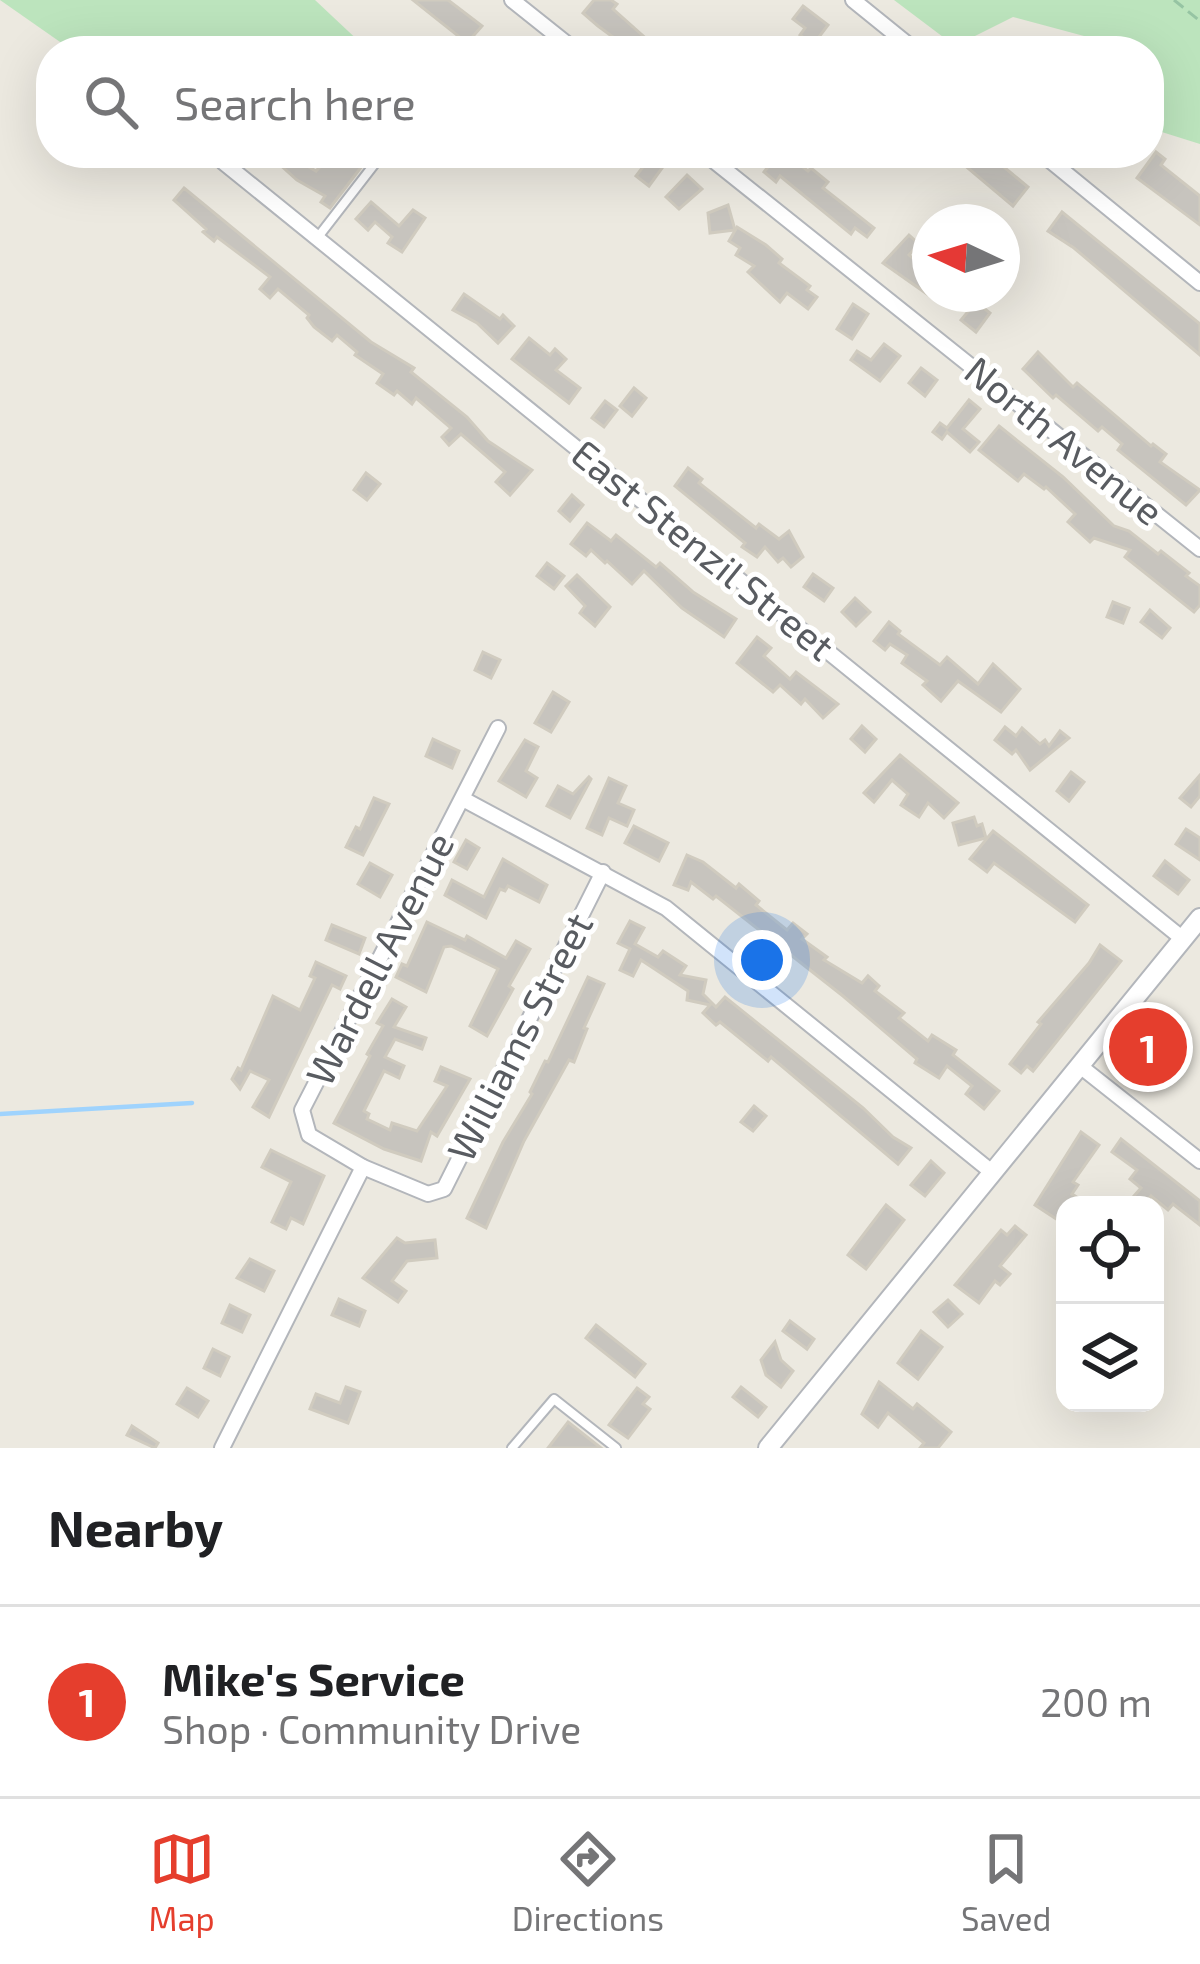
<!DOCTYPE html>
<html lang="en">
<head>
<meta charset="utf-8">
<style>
	body { margin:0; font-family:"Exo 2",sans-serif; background:#f2f2f2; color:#202124 }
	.controls { position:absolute; right:36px; bottom:36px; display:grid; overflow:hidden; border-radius:24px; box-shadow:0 12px 48px #0002 }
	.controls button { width:108px; height:108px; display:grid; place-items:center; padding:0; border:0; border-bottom:3px solid #e0e0e0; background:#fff; color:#202124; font:60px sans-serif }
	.compass { position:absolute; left:912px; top:204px; width:108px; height:108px; border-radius:50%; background:#fff; box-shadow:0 12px 48px #0002; rotate:274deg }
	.you { position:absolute; left:762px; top:960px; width:42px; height:42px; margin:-30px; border:9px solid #fff; border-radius:50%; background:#1a73e8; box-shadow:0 0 0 18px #1a73e833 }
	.badge { display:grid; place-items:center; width:78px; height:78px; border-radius:50%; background:#e53e2d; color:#fff; font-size:39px; font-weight:700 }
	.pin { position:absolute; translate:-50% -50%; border:6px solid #fff; box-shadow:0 3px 12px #0006 }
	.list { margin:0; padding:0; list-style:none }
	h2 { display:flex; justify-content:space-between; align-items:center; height:156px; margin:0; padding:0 48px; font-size:51px }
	h2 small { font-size:39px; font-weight:400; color:#757577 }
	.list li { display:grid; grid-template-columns:78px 1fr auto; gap:36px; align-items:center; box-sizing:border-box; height:192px; padding:0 48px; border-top:3px solid #e0e0e0 }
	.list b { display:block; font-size:45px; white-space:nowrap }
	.list p { margin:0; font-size:39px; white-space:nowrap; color:#757577 }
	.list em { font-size:39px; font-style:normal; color:#757577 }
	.icon { flex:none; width:66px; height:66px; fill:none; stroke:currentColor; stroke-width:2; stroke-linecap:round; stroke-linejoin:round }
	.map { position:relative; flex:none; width:1200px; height:1448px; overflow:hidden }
	.search { position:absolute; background:#fff; box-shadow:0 12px 48px #0002; left:36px; right:36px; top:36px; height:132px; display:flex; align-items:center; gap:30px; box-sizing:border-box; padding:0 42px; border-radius:48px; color:#757577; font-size:45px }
	.sheet { height:348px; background:#fff }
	nav { display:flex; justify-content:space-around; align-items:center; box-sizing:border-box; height:168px; border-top:3px solid #e0e0e0; background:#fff; font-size:33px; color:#757577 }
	nav a { display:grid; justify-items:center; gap:6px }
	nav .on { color:#e53e2d }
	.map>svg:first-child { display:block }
	.green { fill:#bce4bd }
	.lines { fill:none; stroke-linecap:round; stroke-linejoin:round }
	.stream { stroke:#9fd3fd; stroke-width:4.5 }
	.building { fill:#c7c4be; stroke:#d0cbbf; stroke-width:3 }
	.service-casing { stroke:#b3b6bb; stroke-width:12 }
	.minor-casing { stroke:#b3b6bb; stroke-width:18 }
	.tertiary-casing { stroke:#b3b6bb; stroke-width:22 }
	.path { stroke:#96c4a3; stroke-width:3; stroke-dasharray:12 6; stroke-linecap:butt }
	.service { stroke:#fff; stroke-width:8 }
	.minor { stroke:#fff; stroke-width:14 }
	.tertiary { stroke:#fff; stroke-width:18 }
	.labels { text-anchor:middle; stroke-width:10; stroke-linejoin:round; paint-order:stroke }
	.street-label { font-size:39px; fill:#595c61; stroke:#fff }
</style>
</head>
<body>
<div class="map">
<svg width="1200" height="1448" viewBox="0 0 1200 1448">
	<rect width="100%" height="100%" fill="#ece9e0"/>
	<!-- green -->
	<g class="green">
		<polygon points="0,0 315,0 365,47 362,51 73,51"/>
		<polygon points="894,0 1200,0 1200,144 1149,128 1149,51 1106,51 1084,36 1013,17 955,46"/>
	</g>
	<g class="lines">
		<!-- stream -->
		<polyline class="stream" points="0,1114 192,1103"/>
	</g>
	<!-- building -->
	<g class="building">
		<polygon points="413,0 448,0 482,26 467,43"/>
		<polygon points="594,0 611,0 617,4 613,9 660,51 632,51 598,26 583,13"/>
		<polygon points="803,6 828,25 813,45 800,35 805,28 793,19"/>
		<polygon points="1156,152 1165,159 1161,165 1200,196 1200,225 1137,178"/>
		<polygon points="267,153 301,153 295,159 316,171 333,153 344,153 351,159 355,153 372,153 330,208 321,202 325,196 297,180"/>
		<polygon points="779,153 785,153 808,171 811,168 828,182 823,188 874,228 867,237 855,228 851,234 780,176 776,182 764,172"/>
		<polygon points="950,153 987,153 1028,187 1013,206"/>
		<polygon points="653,154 665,164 649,186 636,176"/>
		<polygon points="687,175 702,189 679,209 666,197"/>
		<polygon points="184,188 371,342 414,368 411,372 467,417 488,441 532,470 510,495 496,482 505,472 461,434 449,445 442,437 451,428 416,398 412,404 397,391 394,395 377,383 383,374 355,355 357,352 337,335 332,341 314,327 307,318 309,315 278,289 270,298 260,289 270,277 217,237 214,241 203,232 206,229 174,200"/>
		<polygon points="371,202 399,226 413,210 425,218 402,252 388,243 392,237 375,222 368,230 356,219"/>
		<polygon points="728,205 735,230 710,233 708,213"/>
		<polygon points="1062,212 1200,324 1200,355 1074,248 1048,231"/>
		<polygon points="737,227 766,245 782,259 779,263 810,286 807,290 817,297 808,309 787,293 780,302 748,272 754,266 736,255 740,248 729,241"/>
		<polygon points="909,235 919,244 909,255 930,274 930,296 883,263"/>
		<polygon points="464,294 500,319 503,315 514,326 498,343 477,323 453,310"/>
		<polygon points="976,302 990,313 976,332 961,320"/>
		<polygon points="853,304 868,314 852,339 837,329"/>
		<polygon points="529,338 550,355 555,349 566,359 556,370 580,388 569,403 512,359"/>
		<polygon points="884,344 900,356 880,381 851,360 857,351 871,360"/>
		<polygon points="1038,352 1073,387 1077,383 1151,446 1153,444 1166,454 1160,462 1200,490 1186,505 1118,450 1122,444 1102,427 1098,431 1056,395 1053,398 1023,369"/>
		<polygon points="921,368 937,380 925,396 909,383"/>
		<polygon points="634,388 646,398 632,416 620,406"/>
		<polygon points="969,400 980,409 963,429 979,442 970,452 947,432 942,439 933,432 940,423 947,428"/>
		<polygon points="605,401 617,410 604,427 592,418"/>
		<polygon points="999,426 1063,477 1114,526 1129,531 1158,554 1161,551 1189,573 1186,576 1200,586 1200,605 1194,612 1125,557 1130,550 1094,538 1090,542 1068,522 1075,514 1046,487 1044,489 1024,474 1018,481 979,450"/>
		<polygon points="688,468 702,479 699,483 756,528 759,524 779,539 789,531 803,557 791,567 783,558 778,562 765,547 757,557 742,547 745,543 675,486"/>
		<polygon points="366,473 380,484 367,500 354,490"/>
		<polygon points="572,495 583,505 570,521 559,511"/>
		<polygon points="587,523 611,541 616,535 656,567 660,563 693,592 736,619 724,637 682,608 644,571 632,584 607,561 605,563 591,550 586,556 571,544"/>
		<polygon points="547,563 564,576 554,589 537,576"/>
		<polygon points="813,574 833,588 824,601 804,587"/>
		<polygon points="577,575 610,607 595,626 580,613 585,606 566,586"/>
		<polygon points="855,598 870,612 856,626 842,612"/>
		<polygon points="1113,602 1129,608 1123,623 1107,617"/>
		<polygon points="1150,610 1170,628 1162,638 1141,622"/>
		<polygon points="889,622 900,631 898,634 940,665 947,657 978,684 993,664 1020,689 1001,712 958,681 941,701 923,685 927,681 902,663 907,655 890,644 885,650 874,641"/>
		<polygon points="757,637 771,648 764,656 790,679 796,672 838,704 823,718 805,699 801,704 780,685 773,692 737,663"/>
		<polygon points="483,652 500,660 491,678 475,670"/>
		<polygon points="553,692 569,702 551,732 535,723"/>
		<polygon points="862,726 876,739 865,752 851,739"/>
		<polygon points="1005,727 1016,736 1022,728 1040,744 1045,740 1049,746 1060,731 1069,738 1030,770 1016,750 1012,754 995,740"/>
		<polygon points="433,739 459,751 452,768 426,756"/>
		<polygon points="525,740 538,747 526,771 537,778 526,797 499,781"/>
		<polygon points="900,755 958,803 944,818 928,803 919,817 901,805 908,794 892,780 874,802 864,793"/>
		<polygon points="1071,772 1084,782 1069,801 1057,791"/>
		<polygon points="1200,775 1200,796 1191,807 1180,798"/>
		<polygon points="589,777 591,779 570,818 547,806 558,786 573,794"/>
		<polygon points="609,778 626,786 618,803 634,810 627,826 609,818 602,835 587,828"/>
		<polygon points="374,798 389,804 363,855 346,847 356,827 360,829"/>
		<polygon points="974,817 977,826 982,824 986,838 959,845 953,823"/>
		<polygon points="634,826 668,843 659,861 625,843"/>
		<polygon points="1186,829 1200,838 1200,860 1176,844"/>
		<polygon points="993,831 1088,905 1075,922 994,863 987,872 970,859"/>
		<polygon points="466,840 479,848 467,869 454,862"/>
		<polygon points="687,855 703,862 736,888 739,884 759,901 756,905 787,930 793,923 807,934 802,939 827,957 824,960 862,983 868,976 879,986 875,991 904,1013 899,1018 928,1041 932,1035 956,1050 953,1055 999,1091 984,1109 966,1094 972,1086 947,1066 939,1078 915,1063 917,1059 843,996 716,896 713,899 691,882 688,890 674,885"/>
		<polygon points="503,859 547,885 539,902 508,886 505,891 500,889 486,918 445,895 452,880 484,897"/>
		<polygon points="1165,861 1189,880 1178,894 1154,876"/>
		<polygon points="370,863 392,875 380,897 358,884"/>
		<polygon points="630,921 644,928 635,944 658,957 663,951 686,966 680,975 706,980 703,994 716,1007 725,997 863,1108 893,1137 911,1148 898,1164 771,1057 768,1061 720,1022 716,1025 703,1013 710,1005 687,1000 688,991 641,960 633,976 620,970 630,949 618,943"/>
		<polygon points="427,922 465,940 467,936 506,958 516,941 530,949 509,986 513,989 487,1036 470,1026 498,969 451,946 444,947 426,992 396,977 402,964 407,966"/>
		<polygon points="332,925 365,938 359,954 326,940"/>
		<polygon points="1100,945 1121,961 1033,1071 1027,1066 1021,1073 1010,1064 1041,1024 1038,1022 1089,963"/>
		<polygon points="316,962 346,976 340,989 332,985 269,1117 253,1107 269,1080 250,1071 240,1089 232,1079 238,1068 241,1070 273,996 300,1010 315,978 310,976"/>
		<polygon points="588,977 604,984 584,1028 587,1029 574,1062 569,1060 524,1141 486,1228 467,1218 503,1142 532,1094 530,1092 545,1061 548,1062"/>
		<polygon points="392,999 406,1007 394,1027 426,1038 422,1049 395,1039 385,1057 404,1066 399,1078 384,1071 364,1111 369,1114 367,1119 390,1130 392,1123 417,1131 447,1086 435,1081 441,1067 470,1079 437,1136 431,1132 421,1161 384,1149 334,1123 370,1056 367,1054 383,1026 377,1023"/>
		<polygon points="1160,1025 1175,1036 1141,1083 1126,1073"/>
		<polygon points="754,1106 766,1116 753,1131 741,1122"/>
		<polygon points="1081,1132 1099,1145 1073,1182 1078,1185 1072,1194 1078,1198 1073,1205 1065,1205 1061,1222 1035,1205"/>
		<polygon points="1121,1139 1200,1201 1200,1225 1173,1204 1168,1210 1151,1196 1144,1205 1126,1205 1141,1188 1130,1179 1137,1170 1112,1152"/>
		<polygon points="271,1150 324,1176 303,1224 291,1218 286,1229 272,1222 291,1182 262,1167"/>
		<polygon points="931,1161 944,1173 925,1196 911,1185"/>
		<polygon points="886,1205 904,1220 866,1269 848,1255"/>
		<polygon points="1015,1226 1026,1235 1000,1266 1010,1274 1000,1285 995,1281 979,1303 955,1285 1001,1230 1007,1235"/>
		<polygon points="397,1238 405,1243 435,1240 437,1258 407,1261 392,1281 406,1291 398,1302 363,1278"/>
		<polygon points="250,1259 274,1271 264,1291 237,1278"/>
		<polygon points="339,1299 365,1311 359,1326 332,1315"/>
		<polygon points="948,1300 962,1314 948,1327 934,1312"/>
		<polygon points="230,1305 250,1315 242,1332 222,1323"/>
		<polygon points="790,1321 814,1339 807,1349 783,1331"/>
		<polygon points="596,1325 645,1364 635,1377 586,1338"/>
		<polygon points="921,1331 942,1347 918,1379 898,1363"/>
		<polygon points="775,1342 781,1360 793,1371 781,1387 766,1375 761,1360"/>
		<polygon points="213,1349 229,1357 220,1376 204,1368"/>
		<polygon points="879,1382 913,1409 917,1404 951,1432 938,1448 920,1448 924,1443 888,1413 878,1427 862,1414"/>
		<polygon points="346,1387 360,1392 348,1423 310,1409 316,1394 340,1403"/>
		<polygon points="741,1387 766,1407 758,1417 733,1397"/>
		<polygon points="187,1388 208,1401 198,1417 177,1404"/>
		<polygon points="637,1388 649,1397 643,1404 650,1409 628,1438 609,1425"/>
		<polygon points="568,1422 601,1448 548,1448"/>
		<polygon points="132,1426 158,1443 155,1448 127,1435"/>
	</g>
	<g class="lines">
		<!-- service casing -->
		<g class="service-casing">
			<g id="service">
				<polyline points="318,237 383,153"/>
				<polyline points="512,1448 554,1399 616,1448"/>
			</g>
		</g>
		<!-- minor casing -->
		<g class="minor-casing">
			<g id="minor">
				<polyline points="512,0 576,51"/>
				<polyline points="853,0 916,51"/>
				<polyline points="704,153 1200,549"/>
				<polyline points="1041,153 1200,283"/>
				<polyline points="223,162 1183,939"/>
				<polyline points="498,728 302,1110 309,1135 363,1167 428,1194 444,1189 603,872"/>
				<polyline points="463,799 666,908 993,1173"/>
				<polyline points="1080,1066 1200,1161"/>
				<polyline points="222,1448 363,1167"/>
			</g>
		</g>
		<!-- tertiary casing -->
		<g class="tertiary-casing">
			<polyline id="tertiary" points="768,1448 1200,918"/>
		</g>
		<!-- path -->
		<polyline class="path" points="1174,0 1200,21"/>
		<!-- service -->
		<use href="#service" class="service"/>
		<!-- minor -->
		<use href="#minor" class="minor"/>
		<!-- tertiary -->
		<use href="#tertiary" class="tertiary"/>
	</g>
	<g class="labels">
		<!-- street labels -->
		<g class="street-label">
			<text transform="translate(1064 441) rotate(39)" y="14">North Avenue</text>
			<text transform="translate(703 550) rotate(39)" y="14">East Stenzil Street</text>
			<text transform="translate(380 959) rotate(-63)" y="14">Wardell Avenue</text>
			<text transform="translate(520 1037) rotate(-63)" y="14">Williams Street</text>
		</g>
	</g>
</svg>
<div class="controls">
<button><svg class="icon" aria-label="locate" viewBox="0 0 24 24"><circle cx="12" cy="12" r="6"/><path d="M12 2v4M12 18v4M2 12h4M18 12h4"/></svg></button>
<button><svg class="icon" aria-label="layers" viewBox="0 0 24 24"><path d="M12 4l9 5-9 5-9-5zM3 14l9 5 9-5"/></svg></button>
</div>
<svg class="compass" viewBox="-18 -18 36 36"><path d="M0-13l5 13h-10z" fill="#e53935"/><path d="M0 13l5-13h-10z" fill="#757577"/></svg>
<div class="you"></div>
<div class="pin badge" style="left:1148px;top:1047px">1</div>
<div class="search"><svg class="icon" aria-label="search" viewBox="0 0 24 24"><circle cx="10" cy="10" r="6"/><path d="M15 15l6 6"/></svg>Search here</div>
</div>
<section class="sheet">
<h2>Nearby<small></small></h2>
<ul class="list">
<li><span class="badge">1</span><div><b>Mike's Service</b><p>Shop · Community Drive</p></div><em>200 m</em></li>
</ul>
</section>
<nav>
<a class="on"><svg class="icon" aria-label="map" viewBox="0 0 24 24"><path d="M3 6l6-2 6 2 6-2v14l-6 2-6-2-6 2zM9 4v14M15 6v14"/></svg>Map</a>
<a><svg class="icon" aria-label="directions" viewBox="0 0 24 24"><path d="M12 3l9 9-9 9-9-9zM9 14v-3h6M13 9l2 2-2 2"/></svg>Directions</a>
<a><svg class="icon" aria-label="saved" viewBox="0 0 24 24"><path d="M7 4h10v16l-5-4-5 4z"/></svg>Saved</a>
</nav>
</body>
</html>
